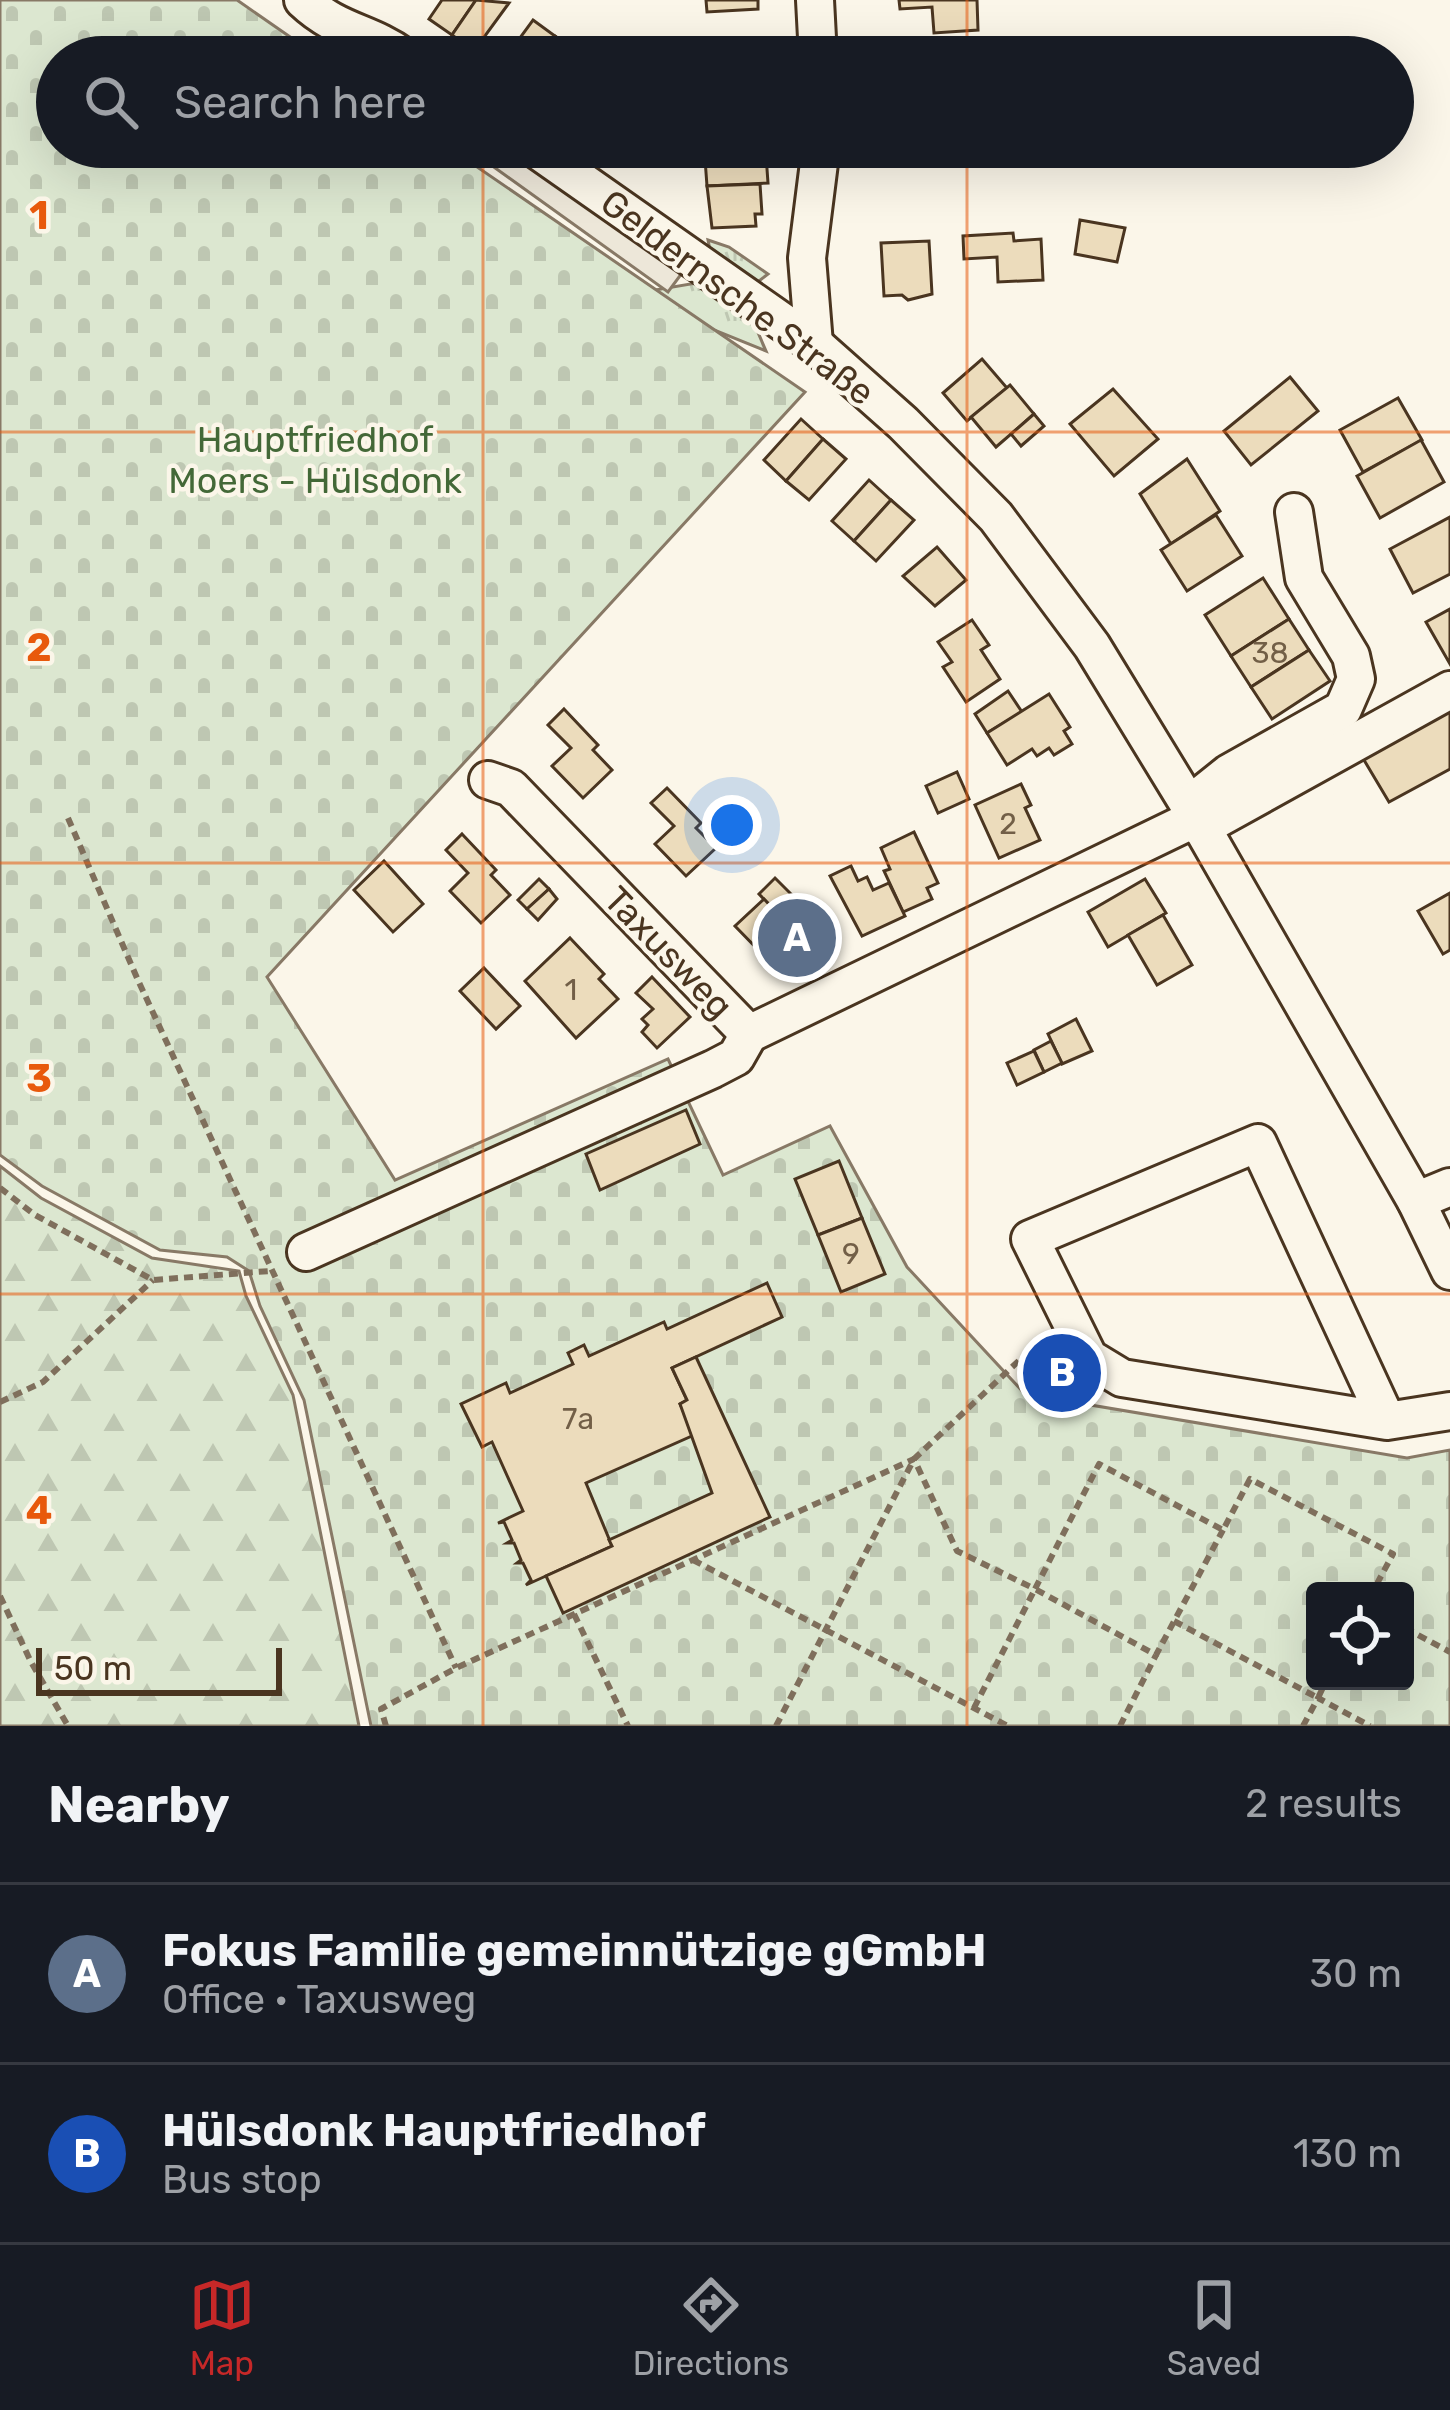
<!DOCTYPE html>
<html lang="en">
<head>
<meta charset="utf-8">
<style>
	body { margin:0; font-family:Rubik,sans-serif; background:#20242c; color:#f1f3f6 }
	.controls { position:absolute; right:36px; bottom:36px; display:grid; overflow:hidden; border-radius:12px; box-shadow:0 12px 48px #0002 }
	.controls button { width:108px; height:108px; display:grid; place-items:center; padding:0; border:0; border-bottom:3px solid #363941; background:#171b24; color:#f1f3f6; font:60px sans-serif }
	.scale { position:absolute; left:36px; bottom:30px; width:246px; box-sizing:border-box; padding-left:12px; border:6px solid #4a3520; border-top:0; font-size:33px; line-height:42px; white-space:nowrap; color:#4a3520; -webkit-text-stroke:9px #fbf6e9; paint-order:stroke }
	.you { position:absolute; left:732px; top:825px; width:42px; height:42px; margin:-30px; border:9px solid #fff; border-radius:50%; background:#1a73e8; box-shadow:0 0 0 18px #1a73e833 }
	.badge { display:grid; place-items:center; width:78px; height:78px; border-radius:50%; background:#c62828; color:#fff; font-size:39px; font-weight:700 }
	.pin { position:absolute; translate:-50% -50%; border:6px solid #fff; box-shadow:0 3px 12px #0006 }
	.list { margin:0; padding:0; list-style:none }
	h2 { display:flex; justify-content:space-between; align-items:center; height:156px; margin:0; padding:0 48px; font-size:51px }
	h2 small { font-size:39px; font-weight:400; color:#9ea1a6 }
	.list li { display:grid; grid-template-columns:78px 1fr auto; gap:36px; align-items:center; box-sizing:border-box; height:180px; padding:0 48px; border-top:3px solid #363941 }
	.list b { display:block; font-size:45px; white-space:nowrap }
	.list p { margin:0; font-size:39px; white-space:nowrap; color:#9ea1a6 }
	.list em { font-size:39px; font-style:normal; color:#9ea1a6 }
	.icon { flex:none; width:66px; height:66px; fill:none; stroke:currentColor; stroke-width:2; stroke-linecap:round; stroke-linejoin:round }
	.map { position:relative; flex:none; width:1450px; height:1726px; overflow:hidden }
	.search { position:absolute; background:#171b24; box-shadow:0 12px 48px #0002; left:36px; right:36px; top:36px; height:132px; display:flex; align-items:center; gap:30px; box-sizing:border-box; padding:0 42px; border-radius:66px; color:#9ea1a6; font-size:45px }
	.sheet { height:516px; background:#171b24 }
	nav { display:flex; justify-content:space-around; align-items:center; box-sizing:border-box; height:168px; border-top:3px solid #363941; background:#171b24; font-size:33px; color:#9ea1a6 }
	nav a { display:grid; justify-items:center; gap:6px }
	nav .on { color:#c62828 }
	.map>svg:first-child { display:block }
	.grass { fill:url(#grass-tufts); stroke:#887966; stroke-width:3 }
	.forest { fill:url(#forest-firs); stroke:#887966; stroke-width:3 }
	.cemetery { fill:url(#cemetery-stones); stroke:#887966; stroke-width:3; fill-rule:evenodd }
	.parking { fill:#ede7d9; stroke:#887966; stroke-width:3 }
	.building { fill:#ecdcbc; stroke:#4a3520; stroke-width:3 }
	.lines { fill:none; stroke-linecap:round; stroke-linejoin:round }
	.minor-casing { stroke:#4a3520; stroke-width:42 }
	.path { stroke:#7f6f5c; stroke-width:6; stroke-dasharray:9 6; stroke-linecap:butt }
	.minor { stroke:#fbf6e9; stroke-width:36 }
	.grid { fill:none; stroke:#e8590c; stroke-width:3; stroke-opacity:0.55 }
	.labels { text-anchor:middle; stroke-width:9; stroke-linejoin:round; paint-order:stroke }
	.number-label { font-size:30px; fill:#725f47 }
	.street-label { font-size:36px; fill:#4a3520; stroke:#fbf6e9 }
	.park-label { font-size:36px; fill:#436837; stroke:#fbf6e9 }
	.grid-label { font-size:39px; text-anchor:middle; font-weight:bold; fill:#e8590c; stroke:#fbf6e9; stroke-width:9; stroke-linejoin:round; paint-order:stroke }
</style>
</head>
<body>
<div class="map">
<svg width="1450" height="1726" viewBox="0 0 1450 1726">
	<defs>
		<pattern id="grass-tufts" width="24" height="20" patternUnits="userSpaceOnUse" patternTransform="scale(3)"><rect width="24" height="20" fill="#dce7d0"/><path d="M3 7l-1-3M5 7V3M7 7l1-3M15 17l-1-3M17 17v-4M19 17l1-3" fill="none" stroke="#bec7b2"/></pattern>
		<pattern id="forest-firs" width="22" height="20" patternUnits="userSpaceOnUse" patternTransform="scale(3)"><rect width="22" height="20" fill="#dce7d0"/><path d="M5 1l3.5 6h-7zM16 11l3.5 6h-7z" fill="#bec7b2"/></pattern>
		<pattern id="cemetery-stones" width="16" height="16" patternUnits="userSpaceOnUse" patternTransform="scale(3)"><rect width="16" height="16" fill="#dce7d0"/><path d="M2 7V4a2 2 0 0 1 4 0v3zM10 15v-3a2 2 0 0 1 4 0v3z" fill="#bec7b2"/></pattern>
	</defs>
	<rect width="100%" height="100%" fill="#fbf6e9"/>
	<!-- grass -->
	<g class="grass">
		<polygon points="708,240 729,247 768,274 755,284 713,265"/>
		<polygon points="702,282 753,321 766,351 714,330 649,291"/>
	</g>
	<!-- forest -->
	<polygon class="forest" points="0,1166 41,1198 152,1258 239,1271 246,1296 293,1395 359,1726 0,1726"/>
	<!-- cemetery -->
	<path class="cemetery" d="M0,0H237L319,57H57V147H448L805,392L267,977L395,1180L668,1059L723,1175L830,1126L907,1267L1025,1394L1407,1458L1450,1450V1726H371L304,1400L260,1306L249,1271L227,1257L160,1250L42,1186L0,1155ZM1315,1591H1405V1681H1315Z"/>
	<!-- parking -->
	<polygon class="parking" points="466,147 512,147 685,269 668,292"/>
	<!-- building -->
	<g class="building">
		<polygon points="442,0 476,0 452,35 429,19"/>
		<polygon points="476,0 509,3 474,51 452,35"/>
		<polygon points="706,0 758,0 758,9 707,12"/>
		<polygon points="899,0 977,0 978,30 934,33 932,7 900,9"/>
		<polygon points="533,20 555,36 540,57 506,57"/>
		<polygon points="555,36 578,52 575,57 540,57"/>
		<polygon points="760,39 761,57 699,57 698,42"/>
		<polygon points="704,147 766,147 766,155 705,159"/>
		<polygon points="880,147 933,147 933,153 881,157"/>
		<polygon points="965,147 1012,147 1012,155 966,158"/>
		<polygon points="766,155 768,183 707,186 705,159"/>
		<polygon points="760,184 762,214 755,214 756,226 712,228 707,186"/>
		<polygon points="1080,220 1125,228 1117,262 1075,254"/>
		<polygon points="1013,233 1014,241 1041,239 1043,280 998,282 997,257 964,259 963,236"/>
		<polygon points="929,241 932,294 908,300 902,295 884,296 881,243"/>
		<polygon points="982,359 1007,388 967,421 943,393"/>
		<polygon points="1290,377 1318,411 1251,465 1224,431"/>
		<polygon points="1010,385 1034,414 996,447 971,417"/>
		<polygon points="1113,389 1158,439 1114,476 1070,424"/>
		<polygon points="1398,398 1422,440 1363,472 1340,430"/>
		<polygon points="1034,414 1044,426 1021,446 1011,434"/>
		<polygon points="801,419 823,439 786,481 764,460"/>
		<polygon points="823,439 846,459 809,500 786,481"/>
		<polygon points="1421,440 1444,482 1380,518 1357,476"/>
		<polygon points="1187,459 1220,511 1171,544 1140,494"/>
		<polygon points="869,480 891,500 854,541 832,521"/>
		<polygon points="891,500 914,520 876,561 854,541"/>
		<polygon points="1216,515 1242,556 1187,591 1161,550"/>
		<polygon points="1450,517 1450,574 1413,593 1390,549"/>
		<polygon points="937,547 966,580 935,606 903,576"/>
		<polygon points="1263,578 1289,619 1231,656 1205,615"/>
		<polygon points="1450,609 1450,664 1426,622"/>
		<polygon points="1289,619 1309,650 1251,687 1231,656"/>
		<polygon points="972,620 989,645 981,650 1000,679 966,702 943,667 952,662 938,642"/>
		<polygon points="1309,650 1330,681 1272,719 1251,687"/>
		<polygon points="1008,691 1022,712 987,733 975,714"/>
		<polygon points="1049,694 1070,727 1064,731 1072,744 1054,755 1049,748 1037,756 1032,749 1007,765 987,733"/>
		<polygon points="1450,705 1450,769 1389,802 1361,755"/>
		<polygon points="564,709 598,745 593,750 612,770 583,798 552,766 571,748 548,725"/>
		<polygon points="957,772 969,799 938,813 926,786"/>
		<polygon points="1021,784 1031,805 1025,808 1040,840 999,858 975,805"/>
		<polygon points="667,788 701,823 696,828 716,848 686,876 655,844 674,826 651,803"/>
		<polygon points="914,832 938,883 927,888 932,899 903,912 884,871 890,869 881,848"/>
		<polygon points="462,834 496,870 491,875 510,895 481,923 450,891 468,873 446,850"/>
		<polygon points="384,861 423,904 393,932 354,890"/>
		<polygon points="851,866 858,881 867,877 873,890 889,883 905,916 862,936 830,876"/>
		<polygon points="775,878 810,913 805,919 823,938 795,966 763,934 781,917 759,894"/>
		<polygon points="539,879 549,889 527,909 518,900"/>
		<polygon points="1145,879 1166,913 1108,947 1088,912"/>
		<polygon points="549,889 557,899 538,920 527,909"/>
		<polygon points="1450,893 1450,950 1443,954 1418,911"/>
		<polygon points="764,899 781,917 763,934 780,952 770,962 735,926"/>
		<polygon points="1163,915 1192,965 1157,985 1128,935"/>
		<polygon points="570,938 604,974 599,979 618,999 576,1038 525,981"/>
		<polygon points="484,968 520,1006 496,1029 460,991"/>
		<polygon points="652,977 690,1017 657,1048 642,1032 648,1025 642,1019 653,1009 636,993"/>
		<polygon points="1076,1019 1092,1051 1062,1064 1048,1034"/>
		<polygon points="1051,1041 1062,1063 1044,1072 1034,1050"/>
		<polygon points="1034,1051 1044,1072 1017,1085 1007,1063"/>
		<polygon points="686,1110 700,1144 600,1190 586,1154"/>
		<polygon points="839,1161 862,1218 818,1235 795,1179"/>
		<polygon points="862,1218 885,1274 841,1292 818,1235"/>
		<polygon points="767,1283 782,1317 672,1368 687,1400 680,1404 694,1435 586,1483 612,1546 526,1585 531,1580 523,1563 517,1563 521,1560 514,1543 507,1543 512,1540 504,1522 498,1523 523,1511 492,1442 482,1447 461,1404 506,1383 510,1393 573,1364 568,1353 584,1345 589,1356 664,1322 667,1329"/>
		<polygon points="696,1357 770,1517 563,1613 546,1576 612,1546 609,1540 712,1493 680,1404 687,1400 672,1368"/>
	</g>
	<g class="lines">
		<!-- minor casing -->
		<g class="minor-casing">
			<g id="minor">
				<path d="M303,0C338,33 368,31 404,57"/>
				<polyline points="815,0 818,57"/>
				<polyline points="533,147 814,344 903,423 996,517 1092,646 1189,805 1416,1201 1450,1271"/>
				<polyline points="814,344 807,258 821,147"/>
				<polyline points="488,780 511,788 749,1034 1196,818"/>
				<polyline points="1189,805 1229,773 1343,709 1356,679 1351,656 1304,578 1294,512"/>
				<polyline points="1201,828 1450,690"/>
				<polyline points="1416,1201 1450,1187"/>
				<polyline points="306,1252 713,1069 736,1057 749,1034"/>
				<polyline points="1387,1421 1258,1143 1030,1239 1089,1358 1122,1378 1387,1421 1450,1411"/>
			</g>
		</g>
		<!-- path -->
		<g class="path">
			<polyline points="68,818 137,978 456,1668"/>
			<polyline points="0,1188 35,1215 153,1280 270,1271"/>
			<polyline points="0,1402 43,1382 153,1280"/>
			<polyline points="693,1560 1008,1726"/>
			<polyline points="0,1596 31,1662 68,1726"/>
			<polyline points="574,1614 628,1726"/>
			<polyline points="1174,1621 1318,1698 1326,1681"/>
			<polyline points="1405,1628 1450,1652"/>
			<polyline points="974,1708 1035,1589 1156,1655 1223,1530"/>
			<polyline points="386,1726 381,1709 456,1668 914,1459 957,1551 1035,1589 1099,1464 1223,1530 1250,1479 1393,1554 1373,1591"/>
			<polyline points="776,1726 914,1459 1042,1339"/>
			<polyline points="1120,1726 1156,1655"/>
			<polyline points="1303,1726 1318,1698 1370,1726"/>
		</g>
		<!-- minor -->
		<use href="#minor" class="minor"/>
	</g>
	<!-- grid -->
	<path class="grid" d="M483,0V57M967,0V57M483,147V1726M967,147V1726M0,432H1450M0,863H1450M0,1294H1450"/>
	<g class="labels">
		<!-- number labels -->
		<g class="number-label">
			<text x="1270" y="663">38</text>
			<text x="1008" y="834">2</text>
			<text x="571" y="1000">1</text>
			<text x="851" y="1264">9</text>
			<text x="578" y="1429">7a</text>
		</g>
		<!-- street labels -->
		<g class="street-label">
			<text transform="translate(738 297) rotate(37)" y="13">Geldernsche Straße</text>
			<text transform="translate(669 952) rotate(46)" y="13">Taxusweg</text>
		</g>
		<!-- park labels -->
		<g class="park-label">
			<text x="315" y="452">Hauptfriedhof<tspan x="315" dy="41">Moers - Hülsdonk</tspan></text>
		</g>
	</g>
	<g class="grid-label">
		<text x="39" y="229">1</text>
		<text x="39" y="661">2</text>
		<text x="39" y="1092">3</text>
		<text x="39" y="1524">4</text>
	</g>
</svg>
<div class="controls">
<button><svg class="icon" aria-label="locate" viewBox="0 0 24 24"><circle cx="12" cy="12" r="6"/><path d="M12 2v4M12 18v4M2 12h4M18 12h4"/></svg></button>
</div>
<div class="scale">50 m</div>
<div class="you"></div>
<div class="pin badge" style="left:797px;top:938px;background:#5c6f8a">A</div>
<div class="pin badge" style="left:1062px;top:1373px;background:#1a4fb4">B</div>
<div class="search"><svg class="icon" aria-label="search" viewBox="0 0 24 24"><circle cx="10" cy="10" r="6"/><path d="M15 15l6 6"/></svg>Search here</div>
</div>
<section class="sheet">
<h2>Nearby<small>2 results</small></h2>
<ul class="list">
<li><span class="badge" style="background:#5c6f8a">A</span><div><b>Fokus Familie gemeinnützige gGmbH</b><p>Office · Taxusweg</p></div><em>30 m</em></li>
<li><span class="badge" style="background:#1a4fb4">B</span><div><b>Hülsdonk Hauptfriedhof</b><p>Bus stop</p></div><em>130 m</em></li>
</ul>
</section>
<nav>
<a class="on"><svg class="icon" aria-label="map" viewBox="0 0 24 24"><path d="M3 6l6-2 6 2 6-2v14l-6 2-6-2-6 2zM9 4v14M15 6v14"/></svg>Map</a>
<a><svg class="icon" aria-label="directions" viewBox="0 0 24 24"><path d="M12 3l9 9-9 9-9-9zM9 14v-3h6M13 9l2 2-2 2"/></svg>Directions</a>
<a><svg class="icon" aria-label="saved" viewBox="0 0 24 24"><path d="M7 4h10v16l-5-4-5 4z"/></svg>Saved</a>
</nav>
</body>
</html>
